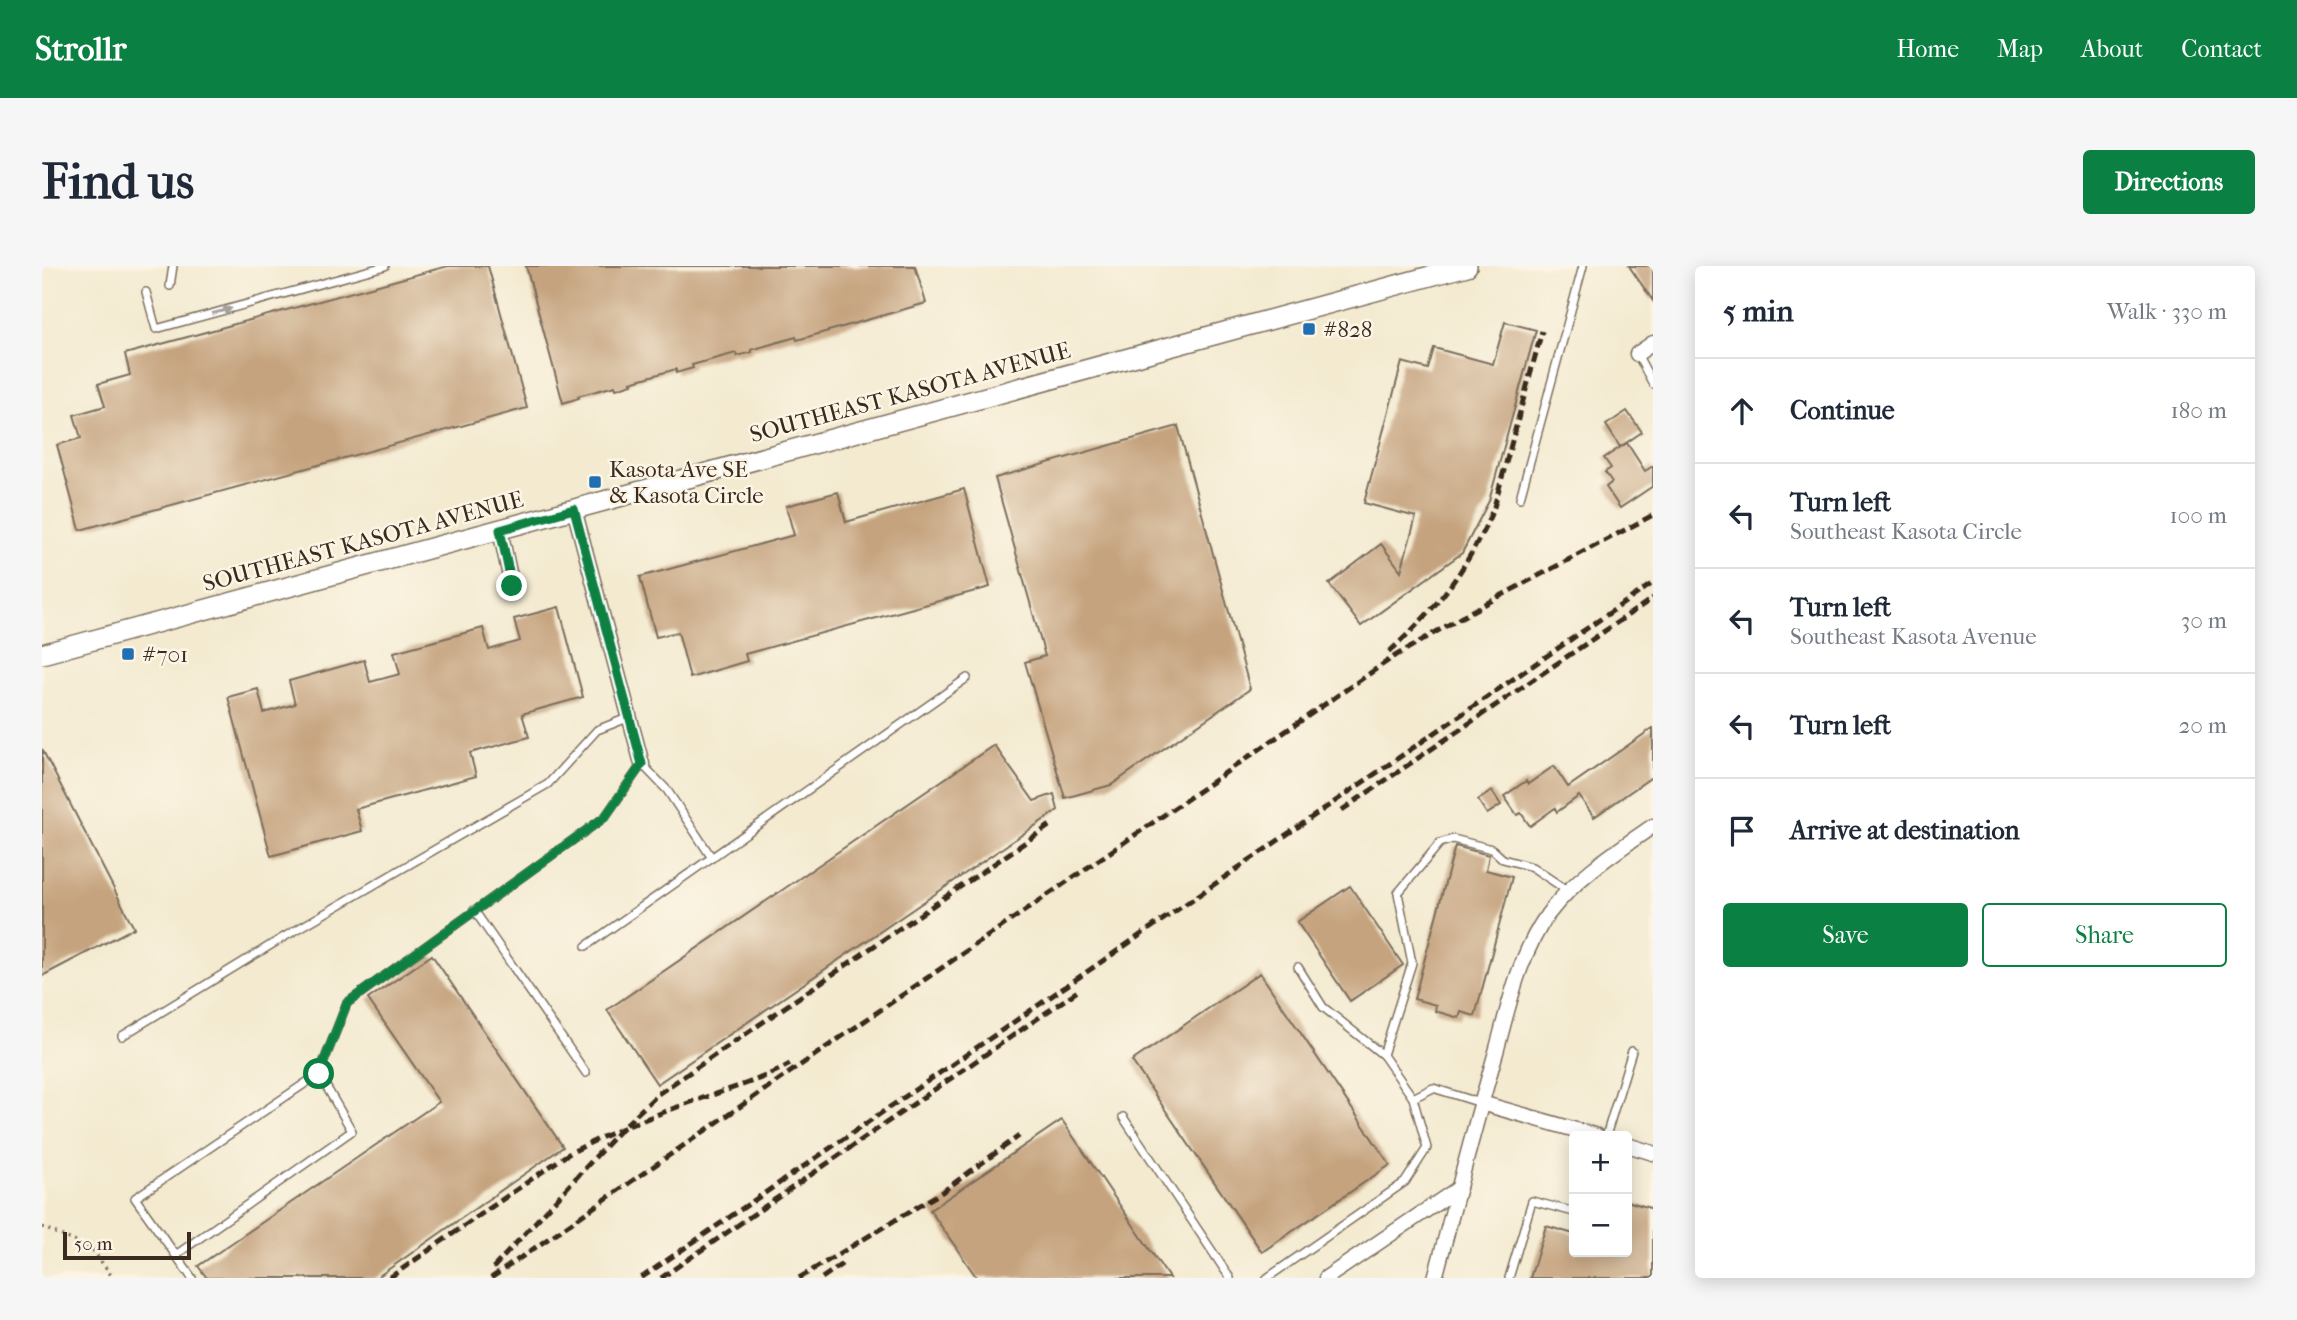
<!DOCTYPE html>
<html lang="en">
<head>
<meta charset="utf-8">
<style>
	body { margin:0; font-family:"IM FELL French Canon",serif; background:#f6f6f7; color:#1f2937 }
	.controls { position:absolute; right:21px; bottom:21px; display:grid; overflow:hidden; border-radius:7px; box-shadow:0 4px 18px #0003 }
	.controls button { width:63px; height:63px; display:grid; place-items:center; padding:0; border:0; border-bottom:2px solid #e0e1e3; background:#fff; color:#1f2937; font:35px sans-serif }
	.scale { position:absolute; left:21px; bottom:18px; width:128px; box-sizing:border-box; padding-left:7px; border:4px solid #3b2a1e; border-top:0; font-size:19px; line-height:24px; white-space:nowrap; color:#3b2a1e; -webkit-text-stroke:5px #fcf5e5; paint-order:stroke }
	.stop { position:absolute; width:21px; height:21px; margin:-16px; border:5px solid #0b8043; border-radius:50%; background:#fff }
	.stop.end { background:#0b8043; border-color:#fff; box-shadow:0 2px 7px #0008 }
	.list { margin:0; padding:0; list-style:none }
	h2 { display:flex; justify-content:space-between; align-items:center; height:91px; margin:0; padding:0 28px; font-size:30px }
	h2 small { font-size:23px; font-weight:400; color:#747a83 }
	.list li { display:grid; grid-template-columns:46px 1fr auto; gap:21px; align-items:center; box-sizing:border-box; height:105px; padding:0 28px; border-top:2px solid #e0e1e3 }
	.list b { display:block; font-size:26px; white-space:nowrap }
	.list p { margin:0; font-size:23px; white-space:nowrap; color:#747a83 }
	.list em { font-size:23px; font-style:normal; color:#747a83 }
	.actions { display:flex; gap:14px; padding:21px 28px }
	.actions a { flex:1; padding:16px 0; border:2px solid #0b8043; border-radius:7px; text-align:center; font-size:24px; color:#0b8043 }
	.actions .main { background:#0b8043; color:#fff }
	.icon { flex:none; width:38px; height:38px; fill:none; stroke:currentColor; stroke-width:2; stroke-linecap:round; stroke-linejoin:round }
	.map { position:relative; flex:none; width:1611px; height:1012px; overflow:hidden; border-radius:7px }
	header { display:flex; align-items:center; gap:42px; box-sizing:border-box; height:98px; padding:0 35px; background:#0b8043; color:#fff }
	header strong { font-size:33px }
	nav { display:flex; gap:38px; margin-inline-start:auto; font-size:24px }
	.intro { display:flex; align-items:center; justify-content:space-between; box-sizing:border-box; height:168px; padding:0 42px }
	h1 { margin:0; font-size:49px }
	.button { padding:18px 32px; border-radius:7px; background:#0b8043; color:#fff; font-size:24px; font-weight:700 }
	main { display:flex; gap:42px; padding:0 42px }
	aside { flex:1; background:#fff; border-radius:7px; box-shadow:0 4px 18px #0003 }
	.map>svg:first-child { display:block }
	.building { fill:#c5a37e }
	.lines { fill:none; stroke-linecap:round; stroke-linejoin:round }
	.lane-casing { stroke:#7b6d5c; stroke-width:10 }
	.street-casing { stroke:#7b6d5c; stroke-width:17 }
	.secondary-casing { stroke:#7b6d5c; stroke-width:22 }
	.path { stroke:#7b6d5c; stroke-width:3.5; stroke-dasharray:2 5; stroke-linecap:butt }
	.lane { stroke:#fff; stroke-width:7 }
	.street { stroke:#fff; stroke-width:14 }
	.secondary { stroke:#fff; stroke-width:19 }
	.rail { stroke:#3b2a1e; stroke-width:5; stroke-dasharray:10 5; stroke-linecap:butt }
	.oneway { fill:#a79f9a }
	.route { stroke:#0b8043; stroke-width:9 }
	.poi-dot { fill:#1f6fb2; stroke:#fcf5e5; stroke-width:2.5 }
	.labels { text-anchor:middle; stroke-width:5; stroke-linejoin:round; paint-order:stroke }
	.poi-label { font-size:23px; fill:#3b2a1e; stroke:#fcf5e5; text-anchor:start }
	.street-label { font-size:23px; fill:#3b2a1e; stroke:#fcf5e5 }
</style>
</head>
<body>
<header>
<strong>Strollr</strong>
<nav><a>Home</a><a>Map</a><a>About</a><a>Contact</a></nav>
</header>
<div class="intro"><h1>Find us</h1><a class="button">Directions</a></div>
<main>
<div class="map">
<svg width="1611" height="1012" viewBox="0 0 1611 1012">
	<rect width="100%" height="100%" fill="#fcf5e5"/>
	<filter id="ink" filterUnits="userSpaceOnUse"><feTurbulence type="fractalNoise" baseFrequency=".0143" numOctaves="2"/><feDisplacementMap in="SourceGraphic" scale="14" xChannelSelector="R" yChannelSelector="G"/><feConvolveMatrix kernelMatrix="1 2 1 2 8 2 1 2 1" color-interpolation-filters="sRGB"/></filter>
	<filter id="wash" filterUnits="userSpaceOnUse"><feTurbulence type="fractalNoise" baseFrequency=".00686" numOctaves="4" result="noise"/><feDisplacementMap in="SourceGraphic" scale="28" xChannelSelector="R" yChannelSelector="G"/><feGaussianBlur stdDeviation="1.57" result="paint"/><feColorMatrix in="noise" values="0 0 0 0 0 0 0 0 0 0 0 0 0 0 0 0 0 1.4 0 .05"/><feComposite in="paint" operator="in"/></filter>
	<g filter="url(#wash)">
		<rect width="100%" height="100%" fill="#f3ead0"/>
		<g id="blocks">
			<!-- building -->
			<g class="building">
				<polygon points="406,0 446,0 485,142 38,264 15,179 39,172 32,149 63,140 56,118 88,109 83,88"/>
				<polygon points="484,0 873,0 884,37 755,74 754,71 709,84 710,86 695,90 694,87 650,99 651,102 634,107 634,103 589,116 590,118 574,123 573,120 536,130 537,132 521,137"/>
				<polygon points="1587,0 1611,0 1611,35"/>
				<polygon points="1463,56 1494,64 1447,235 1420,287 1319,360 1287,318 1339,278 1359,305 1374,251 1322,237 1360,96 1386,103 1392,82 1451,98"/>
				<polygon points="1585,145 1600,166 1578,181 1564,159"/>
				<polygon points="1136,160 1208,423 1069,519 1023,532 983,396 1003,390 953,212"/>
				<polygon points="1585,177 1603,205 1611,200 1611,220 1578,242 1564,221 1570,216 1563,206 1569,202 1562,192"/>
				<polygon points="922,223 948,321 703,388 705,395 648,412 636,366 614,371 598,311 752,269 744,240 796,226 804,256"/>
				<polygon points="517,341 541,431 480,448 487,471 428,487 434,510 314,543 320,565 229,590 186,431 216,423 222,447 253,438 247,415 322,394 328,416 358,408 352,386 441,362 447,384 478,375 472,353"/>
				<polygon points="1611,462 1611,510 1552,551 1537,530 1515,546 1513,542 1488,560 1479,547 1475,549 1462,530 1484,515 1486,518 1512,500 1526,521"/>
				<polygon points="952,479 992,535 1012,528 1016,544 615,818 565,744"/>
				<polygon points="0,483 92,662 0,710"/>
				<polygon points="1450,525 1459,539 1445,548 1436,534"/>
				<polygon points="1413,580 1447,589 1444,604 1470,611 1433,750 1419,746 1417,752 1393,745 1394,739 1372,733"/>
				<polygon points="1308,620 1361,699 1308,735 1255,656"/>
				<polygon points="390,689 521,881 334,1012 165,1012 156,1000 397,836 326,733"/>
				<polygon points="1218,707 1348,899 1220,986 1090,795"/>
				<polygon points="1020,854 1127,1012 935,1012 888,944"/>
				<polygon points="1585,935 1611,943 1611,1012 1488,1012 1504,960 1532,968 1532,986 1585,986"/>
			</g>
		</g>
	</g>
	<g filter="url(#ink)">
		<use href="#blocks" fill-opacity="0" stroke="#7b6d5c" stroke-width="2"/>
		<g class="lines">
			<!-- lane casing -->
			<g class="lane-casing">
				<g id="lane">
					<polyline points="128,20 131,0"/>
					<polyline points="104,26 114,63 343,0"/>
					<polyline points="1595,88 1611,118"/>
					<polyline points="1478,232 1541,0"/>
					<polyline points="432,644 544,807"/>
					<polyline points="544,680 925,412"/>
					<polyline points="1256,701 1281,741 1341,789"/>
					<polyline points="80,770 242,671 506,518 555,464 588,451"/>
					<polyline points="1439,837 1391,822 1371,832 1341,789 1370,697 1356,627 1398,577 1411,573 1450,583 1461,593 1490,601 1526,625"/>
					<polyline points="1081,851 1188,1012"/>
					<polyline points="1564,870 1590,785"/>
					<polyline points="135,988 310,865 277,808"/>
					<polyline points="150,1012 93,932 277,808 305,737 563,551 600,498 625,524 670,592"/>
					<polyline points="1225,1012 1363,916 1385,882 1371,832"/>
					<polyline points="1467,1012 1490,935 1532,946"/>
				</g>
			</g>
			<!-- street casing -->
			<g class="street-casing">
				<g id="street">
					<polyline points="1595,88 1611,77"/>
					<polyline points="532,243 600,498"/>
					<polyline points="458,264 470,320"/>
					<polyline points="1439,837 1555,870"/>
					<polyline points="1585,879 1611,887"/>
					<polyline points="1284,1012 1417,922"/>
					<path d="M1393,1012C1413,937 1432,861 1454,786C1467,739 1477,689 1506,648C1534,611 1573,586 1611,560"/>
				</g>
			</g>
			<!-- secondary casing -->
			<g class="secondary-casing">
				<polyline id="secondary" points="0,388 1425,0"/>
			</g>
			<!-- path -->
			<polyline class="path" points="0,961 50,983 71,1012"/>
			<!-- lane -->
			<use href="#lane" class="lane"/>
			<!-- street -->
			<use href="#street" class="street"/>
			<!-- secondary -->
			<use href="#secondary" class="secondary"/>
			<!-- rail -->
			<g class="rail">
				<path d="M1347,386C1396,341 1426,303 1452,241L1500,65"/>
				<polyline points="1300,544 1611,332"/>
				<polyline points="451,1002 580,862 616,828 1010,558"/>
				<path d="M347,1012L523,890C564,867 608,851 652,835C684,824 718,815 748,798"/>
				<polyline points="449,1012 1353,390 1430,345 1611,249"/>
				<polyline points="599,1012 1611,317"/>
				<polyline points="619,1012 1037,724"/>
				<polyline points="757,1012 900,926 977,870"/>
				<polyline points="780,1012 800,998"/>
			</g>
		</g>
		<!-- one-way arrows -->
		<defs><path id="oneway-solid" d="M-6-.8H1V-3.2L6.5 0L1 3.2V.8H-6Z" transform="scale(1.75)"/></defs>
		<use class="oneway" href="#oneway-solid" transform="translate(180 45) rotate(-15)"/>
	</g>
	<g class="lines" filter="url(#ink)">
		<!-- route -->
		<polyline class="route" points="277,808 305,737 563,551 600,498 532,243 458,264 470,320"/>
	</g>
	<!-- markers -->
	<g class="poi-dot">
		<rect x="1260" y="56" width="14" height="14" rx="3.5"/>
		<rect x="546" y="209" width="14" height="14" rx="3.5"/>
		<rect x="79" y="381" width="14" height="14" rx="3.5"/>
	</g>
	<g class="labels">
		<!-- poi labels -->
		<g class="poi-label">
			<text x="1281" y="71">#828</text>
			<text x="567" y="211">Kasota Ave SE<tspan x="567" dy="26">&amp; Kasota Circle</tspan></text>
			<text x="100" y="396">#701</text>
		</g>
		<!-- street labels -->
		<g class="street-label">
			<text transform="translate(868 126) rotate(-15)" y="8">SOUTHEAST KASOTA AVENUE</text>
			<text transform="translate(321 275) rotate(-15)" y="8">SOUTHEAST KASOTA AVENUE</text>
		</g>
	</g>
</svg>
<div class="controls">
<button>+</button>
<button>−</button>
</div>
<div class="scale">50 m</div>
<div class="stop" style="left:277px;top:808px"></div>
<div class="stop end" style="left:470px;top:320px"></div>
</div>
<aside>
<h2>5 min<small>Walk · 330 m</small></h2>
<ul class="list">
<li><svg class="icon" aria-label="ahead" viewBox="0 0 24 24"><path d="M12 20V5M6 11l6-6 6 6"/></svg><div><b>Continue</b></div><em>180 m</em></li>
<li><svg class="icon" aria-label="left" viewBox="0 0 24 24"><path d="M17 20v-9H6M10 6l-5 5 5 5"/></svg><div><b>Turn left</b><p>Southeast Kasota Circle</p></div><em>100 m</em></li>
<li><svg class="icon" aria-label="left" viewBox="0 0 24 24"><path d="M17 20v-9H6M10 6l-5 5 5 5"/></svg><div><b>Turn left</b><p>Southeast Kasota Avenue</p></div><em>30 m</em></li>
<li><svg class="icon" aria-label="left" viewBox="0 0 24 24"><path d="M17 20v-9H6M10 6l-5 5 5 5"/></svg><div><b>Turn left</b></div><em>20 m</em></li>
<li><svg class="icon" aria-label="arrive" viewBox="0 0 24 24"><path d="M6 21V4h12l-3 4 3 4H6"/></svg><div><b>Arrive at destination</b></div></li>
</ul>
<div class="actions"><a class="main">Save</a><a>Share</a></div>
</aside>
</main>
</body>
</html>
